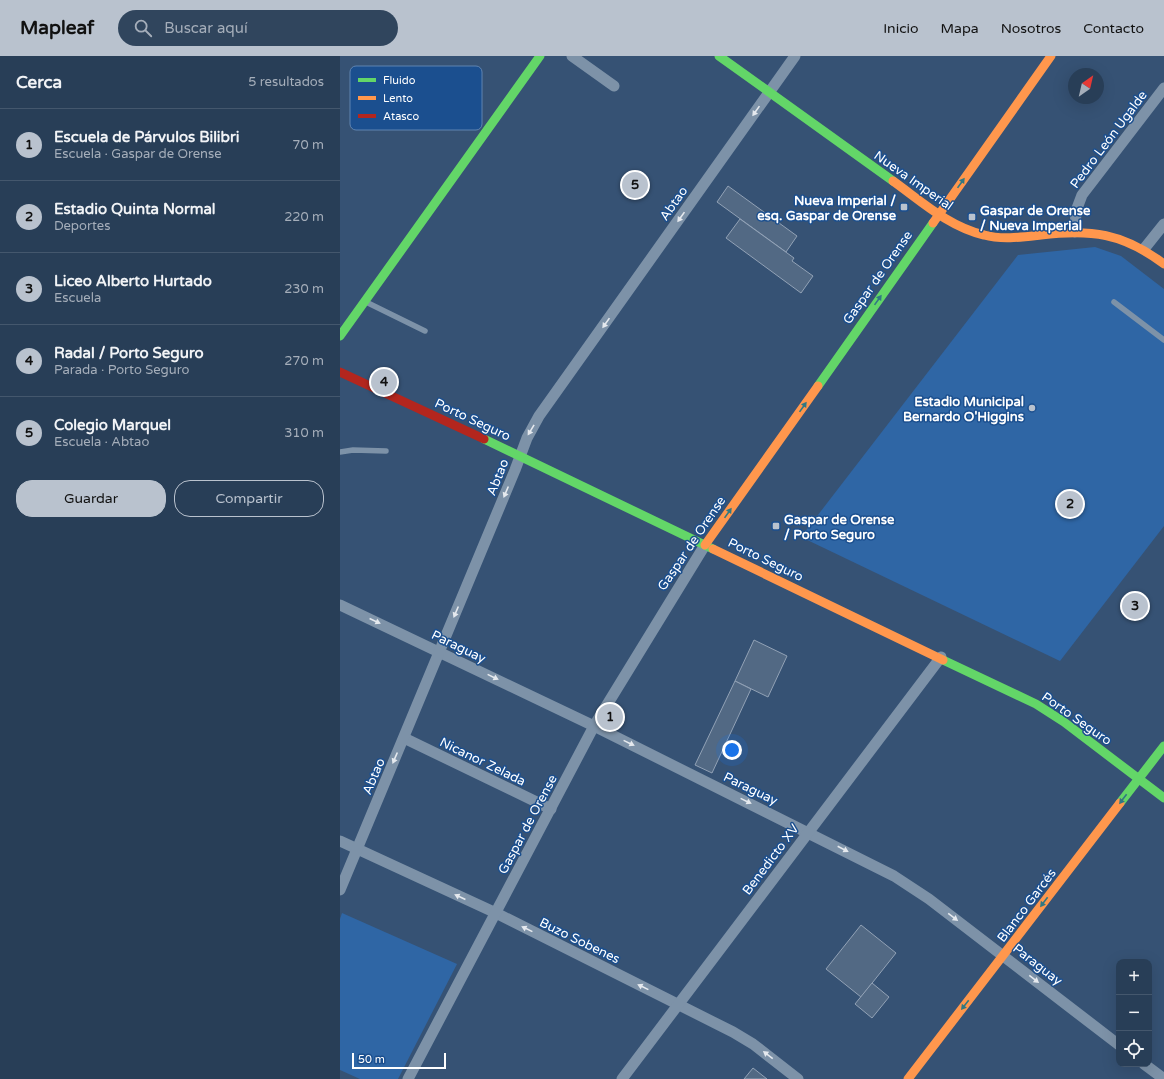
<!DOCTYPE html>
<html lang="es">
<head>
<meta charset="utf-8">
<style>
	body { margin:0; font-family:"Varela Round",sans-serif; background:#30455d; color:#f1f3f6 }
	.controls { position:absolute; right:12px; bottom:12px; display:grid; overflow:hidden; border-radius:8px; box-shadow:0 4px 16px #0002 }
	.controls button { width:36px; height:36px; display:grid; place-items:center; padding:0; border:0; border-bottom:1px solid #44576d; background:#283e57; color:#f1f3f6; font:20px sans-serif }
	.compass { position:absolute; left:728px; top:12px; width:36px; height:36px; border-radius:50%; background:#283e57; box-shadow:0 4px 16px #0002; rotate:34deg }
	.scale { position:absolute; left:12px; bottom:10px; width:94px; box-sizing:border-box; padding-left:4px; border:2px solid #fff; border-top:0; font-size:11px; line-height:14px; white-space:nowrap; color:#fff; -webkit-text-stroke:3px #1b4f8f; paint-order:stroke }
	.you { position:absolute; left:392px; top:694px; width:14px; height:14px; margin:-10px; border:3px solid #fff; border-radius:50%; background:#1a73e8; box-shadow:0 0 0 6px #1a73e833 }
	.badge { display:grid; place-items:center; width:26px; height:26px; border-radius:50%; background:#b9c2ce; color:#111; font-size:13px; font-weight:700 }
	.pin { position:absolute; translate:-50% -50%; border:2px solid #fff; box-shadow:0 1px 4px #0006 }
	.list { margin:0; padding:0; list-style:none }
	h2 { display:flex; justify-content:space-between; align-items:center; height:52px; margin:0; padding:0 16px; font-size:17px }
	h2 small { font-size:13px; font-weight:400; color:#a5aeba }
	.list li { display:grid; grid-template-columns:26px 1fr auto; gap:12px; align-items:center; box-sizing:border-box; height:72px; padding:0 16px; border-top:1px solid #44576d }
	.list b { display:block; font-size:15px; white-space:nowrap }
	.list p { margin:0; font-size:13px; white-space:nowrap; color:#a5aeba }
	.list em { font-size:13px; font-style:normal; color:#a5aeba }
	.actions { display:flex; gap:8px; padding:12px 16px }
	.actions a { flex:1; padding:9px 0; border:1px solid #b9c2ce; border-radius:16px; text-align:center; font-size:14px; color:#b9c2ce }
	.actions .main { background:#b9c2ce; color:#111 }
	.icon { flex:none; width:22px; height:22px; fill:none; stroke:currentColor; stroke-width:2; stroke-linecap:round; stroke-linejoin:round }
	.map { position:relative; flex:none; width:824px; height:1023px; overflow:hidden }
	header { display:flex; align-items:center; gap:24px; box-sizing:border-box; height:56px; padding:0 20px; background:#b9c2ce; color:#111 }
	header strong { font-size:19px }
	nav { display:flex; gap:22px; margin-inline-start:auto; font-size:14px }
	.search { width:280px; height:36px; background:#30455d; display:flex; align-items:center; gap:10px; box-sizing:border-box; padding:0 14px; border-radius:22px; color:#a5aeba; font-size:15px }
	main { display:flex }
	aside { flex:1; background:#283e57 }
	.map>svg:first-child { display:block }
	.green { fill:#2f66a5 }
	.building { fill:#526984; stroke:#92a2b6 }
	.lines { fill:none; stroke-linecap:round; stroke-linejoin:round }
	.lane { stroke:#7d92a8; stroke-width:5.5 }
	.street { stroke:#7d92a8; stroke-width:11 }
	.fast { stroke:#63d668; stroke-width:9 }
	.slow { stroke:#ff974d; stroke-width:9 }
	.jam { stroke:#b3261e; stroke-width:9 }
	.oneway { fill:#e5e9ee }
	.oneway2 { fill:#317883 }
	.poi-dot { fill:#b9c2ce; stroke:#1b4f8f; stroke-width:1.5 }
	.labels { text-anchor:middle; stroke-width:3; stroke-linejoin:round; paint-order:stroke }
	.street-label { font-size:13px; fill:#fff; stroke:#1b4f8f }
	.poi-label { font-size:13px; font-weight:bold; fill:#fff; stroke:#1b4f8f; text-anchor:end }
	.key { fill:#1b4f8f; stroke:#5f84b1; stroke-width:1 }
	.key-label { font-size:11px; fill:#fff }
</style>
</head>
<body>
<header>
<strong>Mapleaf</strong>
<div class="search"><svg class="icon" aria-label="search" viewBox="0 0 24 24"><circle cx="10" cy="10" r="6"/><path d="M15 15l6 6"/></svg>Buscar aquí</div>
<nav><a>Inicio</a><a>Mapa</a><a>Nosotros</a><a>Contacto</a></nav>
</header>
<main>
<aside>
<h2>Cerca<small>5 resultados</small></h2>
<ul class="list">
<li><span class="badge">1</span><div><b>Escuela de Párvulos Bilibri</b><p>Escuela · Gaspar de Orense</p></div><em>70 m</em></li>
<li><span class="badge">2</span><div><b>Estadio Quinta Normal</b><p>Deportes</p></div><em>220 m</em></li>
<li><span class="badge">3</span><div><b>Liceo Alberto Hurtado</b><p>Escuela</p></div><em>230 m</em></li>
<li><span class="badge">4</span><div><b>Radal / Porto Seguro</b><p>Parada · Porto Seguro</p></div><em>270 m</em></li>
<li><span class="badge">5</span><div><b>Colegio Marquel</b><p>Escuela · Abtao</p></div><em>310 m</em></li>
</ul>
<div class="actions"><a class="main">Guardar</a><a>Compartir</a></div>
</aside>
<div class="map">
<svg width="824" height="1023" viewBox="0 0 824 1023">
	<rect width="100%" height="100%" fill="#365274"/>
	<!-- green -->
	<g class="green">
		<polygon points="755,191 781,200 824,233 824,470 720,605 461,481 678,199"/>
		<polygon points="2,857 117,908 58,1023 20,1023 0,1014 0,863"/>
	</g>
	<!-- building -->
	<g class="building">
		<polygon points="388,130 457,180 446,196 377,146"/>
		<polygon points="400,163 454,202 452,205 473,220 461,237 386,182"/>
		<polygon points="414,584 447,600 428,641 395,625"/>
		<polygon points="395,625 411,633 372,717 355,709"/>
		<polygon points="521,869 556,897 521,941 486,913"/>
		<polygon points="532,927 549,941 532,962 515,948"/>
		<polygon points="413,1012 427,1023 404,1023"/>
	</g>
	<g class="lines">
		<!-- lane -->
		<g class="lane">
			<polyline points="26,246 85,275"/>
			<polyline points="774,246 824,284"/>
			<polyline points="0,396 13,394 46,395"/>
		</g>
		<!-- street -->
		<g class="street">
			<polyline points="232,0 274,30"/>
			<polyline points="735,176 736,155 742,139 824,32"/>
			<polyline points="804,193 824,168"/>
			<polyline points="0,549 254,670 554,820 589,843 779,989"/>
			<polyline points="64,682 211,753"/>
			<polyline points="0,785 156,857 393,976 413,988 458,1023"/>
			<polyline points="0,834 175,414 187,382 199,360 455,0"/>
			<polyline points="804,1008 824,1023"/>
			<polyline points="68,1023 254,670 365,489"/>
			<polyline points="282,1023 601,601"/>
		</g>
		<!-- fast -->
		<g class="fast">
			<polyline points="379,0 553,125"/>
			<polyline points="0,280 200,0"/>
			<polyline points="478,330 593,167"/>
			<polyline points="144,383 373,493"/>
			<polyline points="603,604 696,648 724,666 824,742"/>
			<polyline points="780,747 824,690"/>
		</g>
		<!-- slow -->
		<g class="slow">
			<path d="M553,125C581,145 609,171 644,179C662,184 683,181 701,179C751,173 783,177 824,208"/>
			<polyline points="593,167 711,0"/>
			<polyline points="365,489 478,330"/>
			<polyline points="373,493 603,604"/>
			<polyline points="568,1023 780,747"/>
		</g>
		<!-- jam -->
		<polyline class="jam" points="0,316 144,383"/>
	</g>
	<!-- one-way arrows -->
	<defs><path id="oneway-solid" d="M-6-.8H1V-3.2L6.5 0L1 3.2V.8H-6Z"/></defs>
	<g class="oneway">
		<use href="#oneway-solid" transform="translate(416 55) rotate(125)"/>
		<use href="#oneway-solid" transform="translate(341 161) rotate(125)"/>
		<use href="#oneway-solid" transform="translate(266 267) rotate(125)"/>
		<use href="#oneway-solid" transform="translate(191 374) rotate(121)"/>
		<use href="#oneway-solid" transform="translate(166 436) rotate(113)"/>
		<use href="#oneway-solid" transform="translate(116 556) rotate(113)"/>
		<use href="#oneway-solid" transform="translate(35 565) rotate(25)"/>
		<use href="#oneway-solid" transform="translate(153 621) rotate(26)"/>
		<use href="#oneway-solid" transform="translate(289 687) rotate(26)"/>
		<use href="#oneway-solid" transform="translate(55 702) rotate(113)"/>
		<use href="#oneway-solid" transform="translate(406 745) rotate(26)"/>
		<use href="#oneway-solid" transform="translate(503 793) rotate(27)"/>
		<use href="#oneway-solid" transform="translate(120 841) rotate(-155)"/>
		<use href="#oneway-solid" transform="translate(613 861) rotate(37)"/>
		<use href="#oneway-solid" transform="translate(187 873) rotate(-154)"/>
		<use href="#oneway-solid" transform="translate(694 923) rotate(38)"/>
		<use href="#oneway-solid" transform="translate(303 931) rotate(-154)"/>
		<use href="#oneway-solid" transform="translate(428 999) rotate(-142)"/>
	</g>
	<g class="oneway2">
		<use href="#oneway-solid" transform="translate(621 127) rotate(-55)"/>
		<use href="#oneway-solid" transform="translate(538 244) rotate(-55)"/>
		<use href="#oneway-solid" transform="translate(463 351) rotate(-55)"/>
		<use href="#oneway-solid" transform="translate(388 457) rotate(-55)"/>
		<use href="#oneway-solid" transform="translate(783 743) rotate(127)"/>
		<use href="#oneway-solid" transform="translate(704 846) rotate(127)"/>
		<use href="#oneway-solid" transform="translate(625 949) rotate(128)"/>
	</g>
	<!-- markers -->
	<g class="poi-dot">
		<rect x="560" y="147" width="8" height="8" rx="2"/>
		<rect x="628" y="157" width="8" height="8" rx="2"/>
		<circle cx="692" cy="352" r="4"/>
		<rect x="432" y="466" width="8" height="8" rx="2"/>
	</g>
	<g class="labels">
		<!-- street labels -->
		<g class="street-label">
			<text transform="translate(768 83) rotate(-53)" y="5">Pedro León Ugalde</text>
			<text transform="translate(574 124) rotate(35)" y="5">Nueva Imperial</text>
			<text transform="translate(333 147) rotate(-55)" y="5">Abtao</text>
			<text transform="translate(537 221) rotate(-55)" y="5">Gaspar de Orense</text>
			<text transform="translate(133 363) rotate(25)" y="5">Porto Seguro</text>
			<text transform="translate(157 421) rotate(-68)" y="5">Abtao</text>
			<text transform="translate(351 487) rotate(-56)" y="5">Gaspar de Orense</text>
			<text transform="translate(426 503) rotate(26)" y="5">Porto Seguro</text>
			<text transform="translate(119 590) rotate(26)" y="5">Paraguay</text>
			<text transform="translate(737 662) rotate(35)" y="5">Porto Seguro</text>
			<text transform="translate(143 705) rotate(26)" y="5">Nicanor Zelada</text>
			<text transform="translate(33 720) rotate(-67)" y="5">Abtao</text>
			<text transform="translate(411 732) rotate(26)" y="5">Paraguay</text>
			<text transform="translate(187 768) rotate(-62)" y="5">Gaspar de Orense</text>
			<text transform="translate(430 803) rotate(-53)" y="5">Benedicto XV</text>
			<text transform="translate(686 849) rotate(-53)" y="5">Blanco Garcés</text>
			<text transform="translate(240 884) rotate(26)" y="5">Buzo Sobenes</text>
			<text transform="translate(698 908) rotate(38)" y="5">Paraguay</text>
		</g>
		<!-- poi labels -->
		<g class="poi-label">
			<text x="556" y="149">Nueva Imperial /<tspan x="556" dy="15">esq. Gaspar de Orense</tspan></text>
			<text x="640" y="159" text-anchor="start">Gaspar de Orense<tspan x="640" dy="15">/ Nueva Imperial</tspan></text>
			<text x="684" y="350">Estadio Municipal<tspan x="684" dy="15">Bernardo O'Higgins</tspan></text>
			<text x="444" y="468" text-anchor="start">Gaspar de Orense<tspan x="444" dy="15">/ Porto Seguro</tspan></text>
		</g>
	</g>
	<!-- legend -->
	<rect x="10" y="10" width="132" height="64" rx="6" class="key"/>
	<rect x="18" y="22" width="18" height="4" fill="#63d668"/>
	<rect x="18" y="40" width="18" height="4" fill="#ff974d"/>
	<rect x="18" y="58" width="18" height="4" fill="#b3261e"/>
	<g class="key-label">
		<text x="43" y="28">Fluido</text>
		<text x="43" y="46">Lento</text>
		<text x="43" y="64">Atasco</text>
	</g>
</svg>
<div class="controls">
<button>+</button>
<button>−</button>
<button><svg class="icon" aria-label="locate" viewBox="0 0 24 24"><circle cx="12" cy="12" r="6"/><path d="M12 2v4M12 18v4M2 12h4M18 12h4"/></svg></button>
</div>
<svg class="compass" viewBox="-18 -18 36 36"><path d="M0-13l5 13h-10z" fill="#e53935"/><path d="M0 13l5-13h-10z" fill="#a5aeba"/></svg>
<div class="scale">50 m</div>
<div class="you"></div>
<div class="pin badge" style="left:270px;top:661px">1</div>
<div class="pin badge" style="left:730px;top:448px">2</div>
<div class="pin badge" style="left:795px;top:550px">3</div>
<div class="pin badge" style="left:44px;top:326px">4</div>
<div class="pin badge" style="left:295px;top:129px">5</div>
</div>
</main>
</body>
</html>
